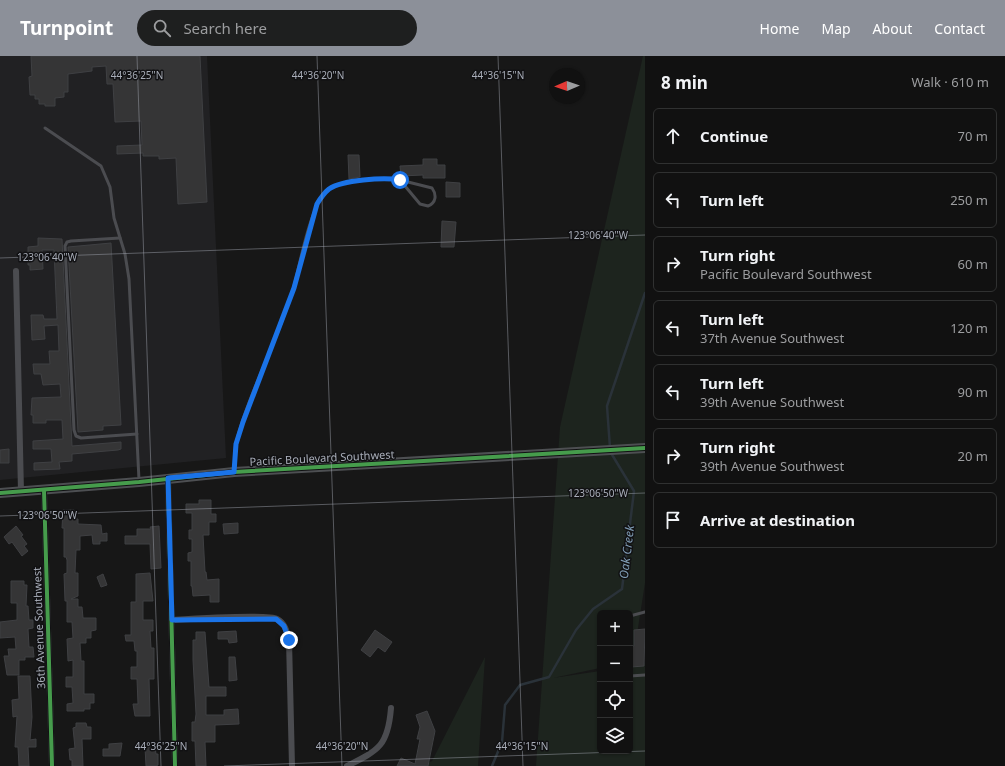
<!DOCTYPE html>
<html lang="en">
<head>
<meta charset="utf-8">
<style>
	body { margin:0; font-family:"Noto Sans",sans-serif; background:#1e1f1f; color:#f1f3f6 }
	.controls { position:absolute; right:12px; bottom:12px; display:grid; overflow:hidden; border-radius:6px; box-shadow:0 1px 3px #0004 }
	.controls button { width:36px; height:36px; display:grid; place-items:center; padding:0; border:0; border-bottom:1px solid #303131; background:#111; color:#f1f3f6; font:20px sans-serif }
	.compass { position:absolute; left:549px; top:12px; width:36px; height:36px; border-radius:50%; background:#111; box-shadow:0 1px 3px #0004; rotate:268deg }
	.stop { position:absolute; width:12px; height:12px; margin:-9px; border:3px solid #1a73e8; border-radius:50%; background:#fff }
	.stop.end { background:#1a73e8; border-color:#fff; box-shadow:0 1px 4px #0008 }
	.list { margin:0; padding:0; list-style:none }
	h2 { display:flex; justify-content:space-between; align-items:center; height:52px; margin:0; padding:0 16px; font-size:17px }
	h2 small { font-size:13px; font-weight:400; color:#9c9d9f }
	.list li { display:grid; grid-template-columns:26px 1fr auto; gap:12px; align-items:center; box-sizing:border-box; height:56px; margin:0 8px 8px; padding:0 8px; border:1px solid #303131; border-radius:6px }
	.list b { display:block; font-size:15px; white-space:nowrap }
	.list p { margin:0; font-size:13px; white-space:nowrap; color:#9c9d9f }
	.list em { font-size:13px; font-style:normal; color:#9c9d9f }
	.icon { flex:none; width:22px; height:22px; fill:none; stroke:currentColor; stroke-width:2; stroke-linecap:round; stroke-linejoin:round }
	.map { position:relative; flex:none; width:645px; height:710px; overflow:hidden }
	header { display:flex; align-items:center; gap:24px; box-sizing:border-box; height:56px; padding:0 20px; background:#8c9099; color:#fff }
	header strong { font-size:19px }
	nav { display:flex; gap:22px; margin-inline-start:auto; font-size:14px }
	.search { width:280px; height:36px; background:#1e1f1f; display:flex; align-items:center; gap:10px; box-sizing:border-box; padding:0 14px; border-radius:22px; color:#9c9d9f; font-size:15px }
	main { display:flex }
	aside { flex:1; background:#111 }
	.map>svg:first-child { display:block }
	.built { fill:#212123 }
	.green { fill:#1d241e }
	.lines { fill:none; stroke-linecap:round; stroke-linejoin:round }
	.stream { stroke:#2a3239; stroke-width:2.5 }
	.building { fill:#353536; stroke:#3f4043 }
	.lane { stroke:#4b4c50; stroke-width:3 }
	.street { stroke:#4b4c50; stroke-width:6 }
	.primary { stroke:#4d4f52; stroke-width:10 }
	.cycleway-casing { stroke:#111113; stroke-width:6 }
	.cycleway { stroke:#469c4c; stroke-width:4 }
	.route { stroke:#1a73e8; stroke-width:5 }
	.ticks { fill:none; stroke:#a8adb8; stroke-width:1; stroke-opacity:0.45 }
	.labels { text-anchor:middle; stroke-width:3; stroke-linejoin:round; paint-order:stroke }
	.street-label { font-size:11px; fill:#a8adb8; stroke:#111113 }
	.water-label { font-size:12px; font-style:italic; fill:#7f9bb3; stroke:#111113 }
	.ticks-label { font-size:10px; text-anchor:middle; fill:#a8adb8; stroke:#111113; stroke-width:3; stroke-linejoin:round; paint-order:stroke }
</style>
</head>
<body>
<header>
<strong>Turnpoint</strong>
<div class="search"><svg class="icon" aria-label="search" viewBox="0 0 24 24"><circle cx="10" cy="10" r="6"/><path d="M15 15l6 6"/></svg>Search here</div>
<nav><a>Home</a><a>Map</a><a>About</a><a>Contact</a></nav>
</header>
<main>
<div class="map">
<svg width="645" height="710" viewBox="0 0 645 710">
	<rect width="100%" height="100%" fill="#171717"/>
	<!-- built -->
	<polygon class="built" points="0,0 207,0 226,402 0,424"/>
	<!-- green -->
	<g class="green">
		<polygon points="643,0 645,0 645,527 633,604 630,605 630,557 600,557 600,612 553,622 600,615 600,695 630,695 630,610 645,607 645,710 536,710 560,371"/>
		<polygon points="485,601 478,710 420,710 432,705"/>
	</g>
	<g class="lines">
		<!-- stream -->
		<g class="stream">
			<polyline points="610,392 607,350 645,237"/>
			<polyline points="492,710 502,686 505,649 520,629 549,621 576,574 593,553 622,533 634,435 611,397"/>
		</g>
	</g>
	<!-- building -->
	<g class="building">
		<polygon points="31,0 200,0 207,146 178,148 176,102 159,103 159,100 143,100 143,97 117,98 117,90 142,89 141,65 115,66 113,28 107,28 106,10 92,11 92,15 68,18 68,36 64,36 64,41 55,42 55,50 45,50 45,48 39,48 39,43 35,43 35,39 30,39 29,21 32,20"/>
		<polygon points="348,99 359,99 360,121 349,123"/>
		<polygon points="423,103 437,103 437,109 445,109 445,122 423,122 423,119 401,120 400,110 423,109"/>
		<polygon points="446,126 460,127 460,141 446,141"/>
		<polygon points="442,165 456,166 454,191 441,191"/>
		<polygon points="38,182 62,183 72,390 121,386 121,393 118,394 72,398 72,405 59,406 60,413 34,414 34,407 52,406 51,393 33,393 33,385 63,383 62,364 46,364 46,367 33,367 33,359 31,359 32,342 61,341 60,328 43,329 41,318 34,318 33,308 50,308 49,295 59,295 58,269 44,270 45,283 32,284 31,259 43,259 44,263 57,263 54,194 42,194 43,213 30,214 30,209 28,209 28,191 38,190"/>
		<polygon points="111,187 121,369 103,370 103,374 78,376 68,191"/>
		<polygon points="9,393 9,407 0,407 0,394"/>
		<polygon points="199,444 211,444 211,458 216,458 216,466 209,466 209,479 203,479 205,516 206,516 207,524 219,523 219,546 210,546 210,539 193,540 192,530 191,530 191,505 188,505 188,497 192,496 192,483 189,483 189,474 192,474 192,457 186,457 186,448 199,448"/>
		<polygon points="63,454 74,454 74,463 78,463 78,468 101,469 102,478 107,477 107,485 100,485 100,488 93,488 92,479 80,480 80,494 76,494 75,517 78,517 78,540 71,543 78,543 78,551 82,551 83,562 96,562 96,574 91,575 91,582 86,582 86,587 80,587 81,605 84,605 84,638 94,638 94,647 90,647 90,653 84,653 84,655 67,655 67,648 73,647 72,631 66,631 66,621 73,621 73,604 68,605 67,583 73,582 72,566 67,566 67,545 65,545 64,518 67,517 67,504 66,501 64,501 64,472 62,472"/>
		<polygon points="238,467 238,477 224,478 223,468"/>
		<polygon points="16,470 23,479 21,480 27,488 24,490 28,495 22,500 12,486 9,488 4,481"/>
		<polygon points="159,470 161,512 151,513 150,488 125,488 125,480 137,480 137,473 151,473 150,471"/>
		<polygon points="150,517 153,545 143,545 143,564 153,564 153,575 150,575 151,592 154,592 154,623 149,623 150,660 135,660 133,648 138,648 137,623 131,623 131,611 137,611 137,595 135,595 134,585 126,585 125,579 131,579 131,546 136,546 136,518"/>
		<polygon points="103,518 107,529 101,531 97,521"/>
		<polygon points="11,525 24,525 24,529 27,529 26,550 28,550 29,564 33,564 33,572 28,573 29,591 33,591 34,601 25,601 25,604 19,604 19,619 7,619 4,600 9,600 8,593 16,593 15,581 0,582 0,566 17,564 17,547 11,547"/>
		<polygon points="645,573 644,610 631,611 630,590 634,590 634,574"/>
		<polygon points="375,574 392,586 385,596 378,591 370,601 361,594"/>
		<polygon points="236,575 237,586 229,587 228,583 218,583 218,576"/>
		<polygon points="196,576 205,576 209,631 226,631 226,640 206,640 206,659 224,659 224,654 238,653 239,668 215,669 215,686 205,686 206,710 196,710 195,685 192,685 192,666 195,666 196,658 193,604 193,584 196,584"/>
		<polygon points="229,601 235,601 237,624 229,625"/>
		<polygon points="18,620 30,620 32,661 30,684 36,683 36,691 28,691 29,710 19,710 18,691 15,691 17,660 13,661 12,644 19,643"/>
		<polygon points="427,655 435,675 428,710 397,710 401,702 415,708 420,683 417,683 420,671 416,659"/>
		<polygon points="76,667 86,667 87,671 91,671 91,683 82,683 83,710 72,710 72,704 70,704 69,693 75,692 73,672 76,671"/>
		<polygon points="122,687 120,700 103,700 103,693 109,693 109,688"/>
		<polygon points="145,691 155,691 156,698 158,698 158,709 156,710 146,710"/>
	</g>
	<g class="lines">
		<!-- lane -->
		<g class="lane">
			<polyline points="45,72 101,110 110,131 114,162 125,198 129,223 139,424"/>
			<polyline points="120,182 71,185 67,186 65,190 74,374 76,380 81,382 137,378"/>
			<path d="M235,414C235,405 234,395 236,387C250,333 279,283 294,230C300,208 311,146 328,134C341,124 384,121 400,124L432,132C437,139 436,147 428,150L420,148L400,124"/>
			<polyline points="630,560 645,556"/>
			<polyline points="630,620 645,619"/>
		</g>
		<!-- street -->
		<g class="street">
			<polyline points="16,215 21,436"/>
			<polyline points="168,422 175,710"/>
			<polyline points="44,434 52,710"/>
			<path d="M172,564C188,563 268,558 277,563C285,567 287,576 289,584L292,710"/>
			<path d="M347,710C379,694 388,690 391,652"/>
		</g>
		<!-- primary -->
		<polyline class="primary" points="0,437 139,426 234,416 645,392"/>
		<!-- cycleway casing -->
		<g class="cycleway-casing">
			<g id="cycleway">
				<polyline points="168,422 175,710"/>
				<polyline points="44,434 52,710"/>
				<polyline points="0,437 139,426 234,416 645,392"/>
			</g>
		</g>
		<!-- cycleway -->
		<use href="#cycleway" class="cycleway"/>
	</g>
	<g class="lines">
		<!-- route -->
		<path class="route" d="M289,584L284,570L276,563L172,564L168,422L234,416L236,388L243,366L294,232L317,148C320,143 324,137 329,133C342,124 384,121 400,124"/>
	</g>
	<!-- ticks -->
	<path class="ticks" d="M137,0L161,710M317,0L342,710M498,0L523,710M0,202L645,179M0,460L645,437M224,710L645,695"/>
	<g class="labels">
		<!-- street labels -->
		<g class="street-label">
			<text transform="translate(322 402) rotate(-3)" y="4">Pacific Boulevard Southwest</text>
			<text transform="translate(39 572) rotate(-92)" y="4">36th Avenue Southwest</text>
		</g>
		<!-- water labels -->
		<g class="water-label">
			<text transform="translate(627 496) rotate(-83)" y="4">Oak Creek</text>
		</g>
	</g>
	<g class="ticks-label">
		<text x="137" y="23">44°36'25"N</text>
		<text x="318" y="23">44°36'20"N</text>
		<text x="498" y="23">44°36'15"N</text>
		<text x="598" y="183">123°06'40"W</text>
		<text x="47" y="205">123°06'40"W</text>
		<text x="598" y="441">123°06'50"W</text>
		<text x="47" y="463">123°06'50"W</text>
		<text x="161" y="694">44°36'25"N</text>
		<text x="342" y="694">44°36'20"N</text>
		<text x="522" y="694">44°36'15"N</text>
	</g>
</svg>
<div class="controls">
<button>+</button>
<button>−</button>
<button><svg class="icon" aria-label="locate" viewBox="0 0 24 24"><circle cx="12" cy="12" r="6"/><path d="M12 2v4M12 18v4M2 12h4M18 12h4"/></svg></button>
<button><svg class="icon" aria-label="layers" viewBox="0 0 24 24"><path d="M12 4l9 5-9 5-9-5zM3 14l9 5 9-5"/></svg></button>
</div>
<svg class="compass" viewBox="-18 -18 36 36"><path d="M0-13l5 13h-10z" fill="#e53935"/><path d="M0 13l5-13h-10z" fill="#9c9d9f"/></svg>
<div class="stop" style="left:400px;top:124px"></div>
<div class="stop end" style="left:289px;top:584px"></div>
</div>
<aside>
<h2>8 min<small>Walk · 610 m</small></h2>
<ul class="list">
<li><svg class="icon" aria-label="ahead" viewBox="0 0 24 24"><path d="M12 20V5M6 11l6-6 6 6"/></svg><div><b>Continue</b></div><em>70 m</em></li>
<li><svg class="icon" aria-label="left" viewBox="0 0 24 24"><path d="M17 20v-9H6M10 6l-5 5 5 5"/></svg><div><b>Turn left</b></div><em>250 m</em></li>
<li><svg class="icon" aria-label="right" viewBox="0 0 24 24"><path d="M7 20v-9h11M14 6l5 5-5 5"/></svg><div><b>Turn right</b><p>Pacific Boulevard Southwest</p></div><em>60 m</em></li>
<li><svg class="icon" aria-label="left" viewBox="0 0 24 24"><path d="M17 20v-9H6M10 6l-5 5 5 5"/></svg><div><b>Turn left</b><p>37th Avenue Southwest</p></div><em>120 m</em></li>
<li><svg class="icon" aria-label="left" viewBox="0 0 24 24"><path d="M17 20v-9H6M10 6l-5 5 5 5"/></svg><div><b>Turn left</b><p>39th Avenue Southwest</p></div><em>90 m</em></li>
<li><svg class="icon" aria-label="right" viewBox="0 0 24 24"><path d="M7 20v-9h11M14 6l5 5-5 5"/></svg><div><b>Turn right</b><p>39th Avenue Southwest</p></div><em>20 m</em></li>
<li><svg class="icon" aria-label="arrive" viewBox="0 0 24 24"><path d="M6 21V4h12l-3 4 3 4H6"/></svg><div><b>Arrive at destination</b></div></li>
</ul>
</aside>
</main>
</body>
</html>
